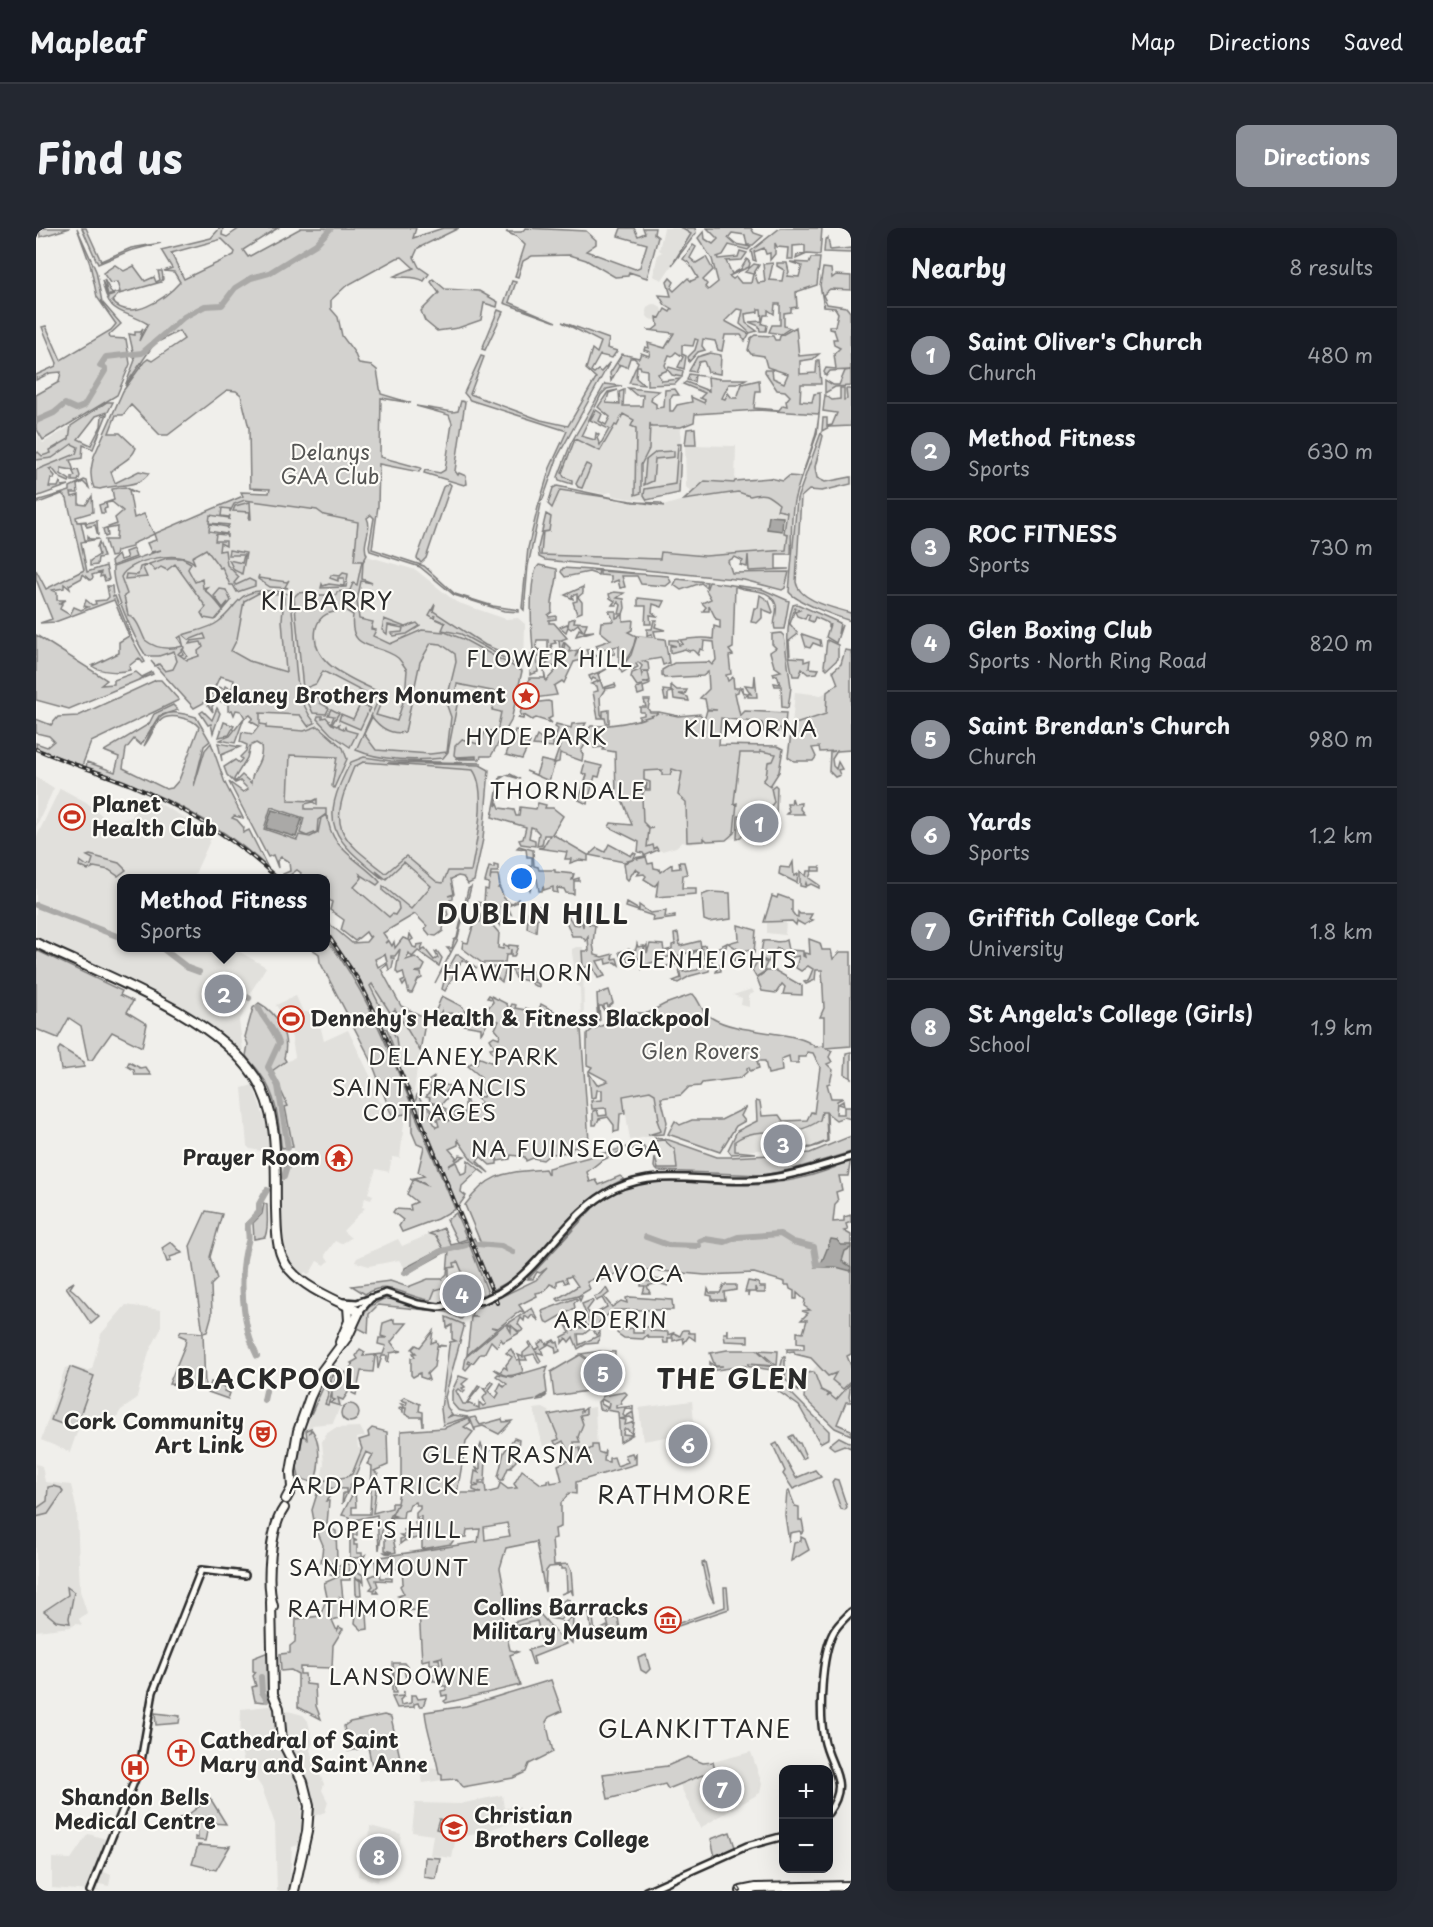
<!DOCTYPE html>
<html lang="en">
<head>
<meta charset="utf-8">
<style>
	body { margin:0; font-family:"Playpen Sans",sans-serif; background:#242831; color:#f1f3f6 }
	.controls { position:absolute; right:18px; bottom:18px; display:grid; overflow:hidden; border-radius:12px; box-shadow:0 6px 24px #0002 }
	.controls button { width:54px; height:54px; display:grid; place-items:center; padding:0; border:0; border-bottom:2px solid #363941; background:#171b24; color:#f1f3f6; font:30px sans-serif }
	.you { position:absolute; left:486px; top:651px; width:21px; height:21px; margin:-15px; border:4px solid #fff; border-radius:50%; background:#1a73e8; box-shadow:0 0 0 9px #1a73e833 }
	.badge { display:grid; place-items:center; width:39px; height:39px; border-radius:50%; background:#8c9099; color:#fff; font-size:20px; font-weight:700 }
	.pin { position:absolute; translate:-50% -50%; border:3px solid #fff; box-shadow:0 2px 6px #0006 }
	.popup { position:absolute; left:81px; top:646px; width:213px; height:78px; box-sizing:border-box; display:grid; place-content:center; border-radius:12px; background:#171b24; filter:drop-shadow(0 2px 4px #0005); font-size:20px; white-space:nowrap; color:#9ea1a6 }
	.popup b { font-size:22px; color:#f1f3f6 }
	.popup::after { content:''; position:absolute; left:50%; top:100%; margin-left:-12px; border:12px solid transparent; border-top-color:#171b24 }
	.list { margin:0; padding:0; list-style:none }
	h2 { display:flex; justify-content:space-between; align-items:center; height:78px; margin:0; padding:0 24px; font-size:26px }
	h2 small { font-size:20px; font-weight:400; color:#9ea1a6 }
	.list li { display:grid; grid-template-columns:39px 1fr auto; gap:18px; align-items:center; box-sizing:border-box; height:96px; padding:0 24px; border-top:2px solid #363941 }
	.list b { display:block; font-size:22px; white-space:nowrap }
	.list p { margin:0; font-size:20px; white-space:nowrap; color:#9ea1a6 }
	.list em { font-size:20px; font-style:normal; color:#9ea1a6 }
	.map { position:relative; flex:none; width:815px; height:1663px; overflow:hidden; border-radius:12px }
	header { display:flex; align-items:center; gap:36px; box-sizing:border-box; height:84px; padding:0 30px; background:#171b24; border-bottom:2px solid #363941 }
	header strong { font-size:28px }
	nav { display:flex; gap:33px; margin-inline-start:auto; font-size:21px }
	.intro { display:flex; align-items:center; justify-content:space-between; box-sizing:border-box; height:144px; padding:0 36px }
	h1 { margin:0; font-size:42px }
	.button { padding:15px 27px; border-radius:12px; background:#8c9099; color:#fff; font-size:21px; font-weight:700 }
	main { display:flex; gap:36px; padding:0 36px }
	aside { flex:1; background:#171b24; border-radius:12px; box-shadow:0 6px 24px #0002 }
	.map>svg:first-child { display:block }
	.built { fill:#e1e0dc }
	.green { fill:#d3d2cf; stroke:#7f7e7d; stroke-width:1.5; fill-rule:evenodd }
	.water { fill:#aaa9a7; stroke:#777775; stroke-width:1.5 }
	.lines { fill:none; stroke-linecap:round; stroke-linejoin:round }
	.river { stroke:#aaa9a7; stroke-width:6 }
	.secondary-casing { stroke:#2b2b2b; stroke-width:10 }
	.highway-casing { stroke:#2b2b2b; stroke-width:12 }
	.secondary { stroke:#fdfcf7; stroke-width:5 }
	.highway { stroke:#fdfcf7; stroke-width:8 }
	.rail-casing { stroke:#2b2b2b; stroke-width:4 }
	.rail { stroke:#fdfcf7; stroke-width:1.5; stroke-dasharray:4.5; stroke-linecap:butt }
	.secondary-bridge-casing { stroke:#2b2b2b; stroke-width:10; stroke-linecap:butt }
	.secondary-bridge { stroke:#fdfcf7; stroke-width:5 }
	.labels { text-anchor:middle; stroke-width:4.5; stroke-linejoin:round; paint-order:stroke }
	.park-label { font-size:21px; fill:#555554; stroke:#fdfcf7 }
	.poi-label { font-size:21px; font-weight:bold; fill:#2b2b2b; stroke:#fdfcf7; text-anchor:end }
	.neighbourhood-label { font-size:22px; letter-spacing:1.5px; fill:#2b2b2b; stroke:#fdfcf7 }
	.quarter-label { font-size:24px; letter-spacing:1.5px; fill:#2b2b2b; stroke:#fdfcf7 }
	.district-label { font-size:27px; font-weight:bold; letter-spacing:1.5px; fill:#2b2b2b; stroke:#fdfcf7 }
</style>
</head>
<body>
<header>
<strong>Mapleaf</strong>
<nav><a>Map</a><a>Directions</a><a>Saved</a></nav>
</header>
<div class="intro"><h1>Find us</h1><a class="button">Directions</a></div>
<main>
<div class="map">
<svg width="815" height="1663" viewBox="0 0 815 1663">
	<rect width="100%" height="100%" fill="#f0efeb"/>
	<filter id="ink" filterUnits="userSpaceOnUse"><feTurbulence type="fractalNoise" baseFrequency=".0167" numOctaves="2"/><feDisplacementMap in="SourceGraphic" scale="12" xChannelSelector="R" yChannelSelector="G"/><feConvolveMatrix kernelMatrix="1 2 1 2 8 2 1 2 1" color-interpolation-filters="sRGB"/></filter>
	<g filter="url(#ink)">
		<!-- built -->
		<g class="built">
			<polygon points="628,0 651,0 658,4 626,52 617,48 622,26 626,24 623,22"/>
			<circle cx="618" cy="84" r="8"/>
			<polygon points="587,180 606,183 645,196 643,265 614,272 596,271 577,268 575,264 568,266 545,261 540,256 523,252 525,241 540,206 564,217"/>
			<polygon points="35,198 36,216 45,222 41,230 0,246 0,204 7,215"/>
			<polygon points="649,217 700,218 699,255 672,255 655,264 650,259"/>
			<polygon points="520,261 597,275 624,275 627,278 650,271 650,267 722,262 758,268 753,326 625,331 505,327 507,307"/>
			<polygon points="210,267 328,291 327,327 380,342 420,374 470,391 482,390 489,396 488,439 475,493 455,528 444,529 446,539 451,541 434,651 415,647 398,707 379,686 339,709 296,674 290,667 290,650 272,650 242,625 234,627 217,590 230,525 225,499 193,468 199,450 179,446 173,472 121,438 103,414 92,387 81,345 135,321 159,287"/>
			<polygon points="759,464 785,467 791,464 790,486 756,497"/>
			<polygon points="747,521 738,556 741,559 740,587 702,588 701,610 653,616 646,614 640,619 626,623 622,622 609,627 583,565 581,535"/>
			<polygon points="0,549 18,560 0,599"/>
			<polygon points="24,560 50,574 75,595 96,589 104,568 119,573 177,606 158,648 166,650 86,650 86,720 197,720 230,739 213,767 217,770 203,793 207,822 202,822 166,794 126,769 0,709 0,610"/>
			<polygon points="290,693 339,733 386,816 382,835 378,836 381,840 378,864 398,894 425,977 423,980 464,1059 447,1067 423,1072 395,1073 395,1065 399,1062 413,1058 413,1022 432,1013 422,1014 416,1006 411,992 420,985 415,981 413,985 392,926 387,923 388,918 381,916 376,904 373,872 293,724 278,725 275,720 290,720"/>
			<polygon points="750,693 749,707 731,705 731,694"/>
			<polygon points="540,719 547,719 548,797 545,793 544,760 541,757 536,725 536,721"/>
			<polygon points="716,761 718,765 713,767 713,779 705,777 706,770 697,767"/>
			<polygon points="260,768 267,784 281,784 288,813 312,802 340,860 342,873 346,875 350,890 369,886 364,930 356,929 356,933 353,933 355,934 353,944 340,941 332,965 337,967 335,972 329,970 326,979 329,980 307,1003 315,1010 305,1016 299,1013 289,1027 293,1033 289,1037 281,1033 273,1047 269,1044 267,1047 254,1033 246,1009 245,935 247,932 257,931 258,922 236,843 259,829 254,800 240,777"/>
			<polygon points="217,857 231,898 234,921 229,924 214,921 211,918 206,860"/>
			<polygon points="621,862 628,906 594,912 587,868"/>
			<polygon points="790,883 790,913 767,920 699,923 699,913 710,906 770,902 786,884"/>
			<polygon points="619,912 628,912 639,922 642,941 621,941"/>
			<polygon points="408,1000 416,1016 369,1040 363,1032 333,1038 319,1034 321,1030 362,1011 366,1018"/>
			<polygon points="90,1077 125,1082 125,1101 113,1124 100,1172 85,1182 75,1199 46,1190 34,1224 5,1212 29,1140 35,1138 51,1143 56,1141 65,1106"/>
			<polygon points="782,1136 815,1142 815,1159 806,1183 785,1163 779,1152 777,1142"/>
			<polygon points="293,1144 309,1150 298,1166 298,1169 307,1172 297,1195 277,1197 272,1201 273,1189"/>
			<polygon points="656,1173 659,1204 607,1213 603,1180"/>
			<polygon points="559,1179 561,1222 537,1231 526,1210 507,1219 498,1181 507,1180 513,1183 514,1186"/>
			<polygon points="324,1199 329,1208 321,1210 322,1220 326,1220 316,1246 285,1253 288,1235 286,1214 290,1206 299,1200"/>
			<polygon points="0,1236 6,1238 9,1254 35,1257 41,1284 44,1363 51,1385 43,1391 46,1397 40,1396 35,1399 0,1403"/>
			<polygon points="233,1478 267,1487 272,1493 277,1515 274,1522 288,1556 286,1562 292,1574 289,1584 278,1588 276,1566 265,1570 266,1603 263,1617 256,1619 253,1663 241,1663 239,1596 226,1560 207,1531 204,1517 205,1481"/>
			<polygon points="715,1524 726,1556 724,1565 664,1600 644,1557 679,1542 677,1534"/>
			<polygon points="402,1540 406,1552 387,1555 384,1542"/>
			<polygon points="466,1567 468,1580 484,1579 484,1591 442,1606 420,1609 416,1630 394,1627 397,1607 376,1604 379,1575 424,1576"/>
			<polygon points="334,1598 365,1606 361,1633 353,1631 352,1635 347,1634 342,1654 322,1648 326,1615 333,1613"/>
			<polygon points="52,1606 70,1611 53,1663 16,1660 16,1630 35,1631"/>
			<polygon points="66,1643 75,1647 73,1658 63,1656 61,1662 64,1663 58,1663"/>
		</g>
		<!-- green -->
		<g class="green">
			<polygon points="3,0 34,0 4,9"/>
			<polygon points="41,0 60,43 66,74 85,96 73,107 74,110 90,111 94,136 81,167 7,212 0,200 0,167 23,154 25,144 14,145 0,152 0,147 20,138 21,135 6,99 10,98 25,132 75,102 80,96 61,69 54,36"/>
			<polygon points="46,0 50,0 65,33 95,20 125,15 93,23 62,36"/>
			<path d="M184,0H187L186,7L191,9L204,0H242L207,22L212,29L265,0H380L377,10L407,0H423L382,20L378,29L383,39L393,46L388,53C377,47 369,51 358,48L378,40L366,29L361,30L310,58L295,72V81L302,89L306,108L318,124L323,136L336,138L341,142L345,166L375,175L345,170L344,229L385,240L383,244L343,236L342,278L336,321L388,338L419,366L457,378L483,382V384L468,383L418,367L384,339L334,323L333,318L338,290L335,287L331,290C337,302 325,315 331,327L327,334L326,351L336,355L325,353L321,373L323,391L337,394L335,401L340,402L337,408L354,416L386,402L409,404L427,411L486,443L475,493L455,528H445L444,531H423L420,530H440V528L420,529L418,527L419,518L426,511L445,517L449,502L461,504L465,484L456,482L461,464L421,456L417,474L421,477L412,524L407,530C381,533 345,533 320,522L344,468L341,467L336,473L328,468L329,465L287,443L280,456L267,461L258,369L262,365L272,364L273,367H300L301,364L314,362L317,355L321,357L326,333H318L322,294L288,287L281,282L209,272L198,276L194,284V281L186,280L185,288L193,289L194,287L193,292V290L174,287L173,295L193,297L191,301V299L174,296L173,303L190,306L191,304V310L190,307L180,306L179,313H190V318L184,315L183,323L189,322L191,337L203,349L198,355L200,357L213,351L219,354V358L201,364L197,357H194L186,339L184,340L170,321L156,329L159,336C146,320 92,332 85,349L91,366L88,368L92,387C101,389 105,404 109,412C120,421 133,422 147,418L142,410L145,408L148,420L147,421L151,428L148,430L144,427L147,426L146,422L142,426L151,432L163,428L162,423L167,419L165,414L153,416L155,413L170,411L168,406L153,412L147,407C158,403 173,401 182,394C204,378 199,361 235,363C242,364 247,363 253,367C265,409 249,458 279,495L272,498L264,487L224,485V496L230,497V500L268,503L282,498L307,520L311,531L298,560L296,558L301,529L254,527L252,572L277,573L281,571V577L277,574L269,576V581H290V586L282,592L281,604L271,608L264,605L268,590L235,579L228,601L261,612L263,607L274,609L282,605L285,590L290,587L291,592L292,588C292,620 326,633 344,654L341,657L324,646L326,650L318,659L353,689L356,686L359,687L363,681L362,675L347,663V658L375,681L395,658L368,634L350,651L340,643L348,652C298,611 280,598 315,534L328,529L355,533L446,535H352L444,537L453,542L447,611L438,653L432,656L427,649L422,648L415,651L418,666L412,668L417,667V671L414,672L415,678L406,681L405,685L411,683L412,687L408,689L407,703L400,708L394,707L389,701L391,698L379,686L347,705L352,712L349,715L353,713L356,718L358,714L359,720L367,710L373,712L374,706L377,711L374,713L377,719L380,720L381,717L387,716L385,723L389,721L398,732L402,730L399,724L401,723L406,730L403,738L382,723L376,729L373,725L370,732L379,729L389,737L386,743L379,744L385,745L386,750L382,752L376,765H373L370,754L367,758L365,754L369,752L367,744L362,746L360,743L364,721L359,728H355V730H358L356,740L353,742L349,726L339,731L342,739L349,735L351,737L345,741L365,778L390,790L384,823L359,781L355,786L336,756L334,758L360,810L361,819L358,821L351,801L348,800L324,752L290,703V693L316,715L330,714L335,708L333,709L330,704L319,713L305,702L308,692L294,682L296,674L292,671L290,673V650H263L265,645L261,642L250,650L247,646L254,643L253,634L245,629L241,633L242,640L237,627L232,629L193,554L207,564L212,561L204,553L199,555L191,547L188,539L199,532L203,535L206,531L204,529L210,523L211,517L204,514L206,504L217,506L223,498L214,493L217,490L214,487L209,490L205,483L200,482L198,487L196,482L192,483V471L190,475L180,472L176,479L177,484L171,476L176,473L183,459L188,461L189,458L196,461L198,452L184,448L173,472L158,480L115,433L119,438L123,436L129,443L137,441L141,433L138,423L123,428H110C98,410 75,360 77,339L125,322L115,324L111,315L120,312L118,306L96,316V319L80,323L79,328L74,329L69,312H80L81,299L71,301L72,308L69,309L67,301L81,296L79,290L87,283L76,274L70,275L71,280L68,281L69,285H65L63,277L78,272L76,261L89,259L101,265L93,262L98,290L108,286L118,306L207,268L205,264L233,265L234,261L214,260L213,200L205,167L200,163L191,162L132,207H124L95,177L87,187H80L73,205H84L100,220C95,233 83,234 75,244L79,255L103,243L113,245C105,260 78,256 64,261L58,260C53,249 55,239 58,228L87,163L108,134L112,131L116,133L148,111L143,103L118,116L89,158L99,132L93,106L99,107V104H104L107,100L103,113L112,96C88,81 72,89 66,52L72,69L78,67H72L68,51L76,66L84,64L81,54L74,55L67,45L79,37L88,43L98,38L109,53L118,49L120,54L124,52L122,43H126L127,51L125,54L83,66L76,73C94,95 129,71 144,54L138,44L128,43L136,40L125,22L175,10ZM186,11L199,24L198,27L148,51L135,25ZM223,365L244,366L248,369L246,392L250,444L213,433L195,423L201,411L208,373ZM309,382L317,387C312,425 342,414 362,430C365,433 368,438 371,442L369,468L361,493L340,487L348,467C322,452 272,439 280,400C284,385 295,384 309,382ZM395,415L405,416L419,426L420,434L410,475L415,489L411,524L394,526L340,522L328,506L336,489C345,501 355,507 369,504L384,434ZM220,515L225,518C228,534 215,542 215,555L206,547L199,554L198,551L211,530L214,518ZM327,534L437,542C452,562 440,618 435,643H412L407,655L401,654L370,628L350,645C300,607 292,600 318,539Z"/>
			<polygon points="490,0 550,3 560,12 560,16 550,23 599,41 604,39 611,16 582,8 585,0 598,0 602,8 609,5 607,0 619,0 618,6 622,9 611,50 593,44 592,48 579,49 550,32 534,27 496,28 487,33 482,49 479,48 489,17 481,9 470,4 485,4"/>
			<polygon points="645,0 659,0 660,5 636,37 655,6"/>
			<polygon points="671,0 715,0 718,5 727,8 717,17 711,17 709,7 696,5 692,10 699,16 715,19 712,22 693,17 687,27 681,29 682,31 702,29 704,23 711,25 706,32 690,33 696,46 705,41 711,31 714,35 713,39 693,48 697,51 700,49 705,55 715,55 717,46 709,44 718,36 723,37 718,45 722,55 729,54 727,36 737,35 733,52 746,53 748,42 741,38 741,35 751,35 753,44 751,48 763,49 766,38 754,34 773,35 775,30 784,30 781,57 760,64 761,79 755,80 755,84 748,85 748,98 754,100 745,106 733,104 736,97 744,97 744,76 739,76 738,86 732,82 732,87 728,87 726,96 731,97 730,103 724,103 723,98 713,94 726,93 725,81 722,81 722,84 709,86 710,95 721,103 714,105 704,96 707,82 701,81 689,93 713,106 709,113 705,107 689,107 686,123 682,122 679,113 667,111 666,118 669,122 662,124 653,134 652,129 659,122 662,112 659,111 657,118 646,117 646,126 650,128 648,141 642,139 647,129 640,124 636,128 633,127 629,137 631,142 633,139 647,143 646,149 636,147 632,142 622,146 626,153 644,151 639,156 611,157 611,142 605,141 604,138 601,138 600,150 608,157 593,155 602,134 598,130 594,130 591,139 582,136 583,138 575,153 574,145 586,126 603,130 605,125 613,128 614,124 608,122 609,119 613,120 612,115 629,120 638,105 611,102 617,102 622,98 621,89 624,90 629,81 634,84 636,81 629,77 623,67 635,68 631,54 634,50 638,54 635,60 638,63 652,50 655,53 662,50 653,35 647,31 657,17 660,19 654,30 660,35 670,29 677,42 667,52 671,56 669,59 672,62 682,54 676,31 662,10 668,3 669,11 677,16 682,11"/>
			<polygon points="744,0 786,0 784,27 771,26 760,31 761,27 769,26 769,17 757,18 757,31 751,31 752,20 741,19 739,15 739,26 734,32 734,25 730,26 728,20 718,24 720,33 717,32 715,23"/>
			<polygon points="792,10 794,22 815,20 815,25 788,24 789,12"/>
			<polygon points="787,40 795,41 796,50 800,47 815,48 815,62 794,61 787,67 791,76 810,79 814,84 815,158 799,159 789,165 789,152 797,157 803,157 809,143 814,142 794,143 790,148 788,144 790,140 800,141 798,126 804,120 798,117 797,111 801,111 798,102 793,101 793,98 799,98 802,85 799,80 788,79 784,57"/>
			<polygon points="397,51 409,61 443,63 462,74 461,79 448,75 445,92 422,100 401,103 389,93 385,83 403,65 395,54"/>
			<polygon points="476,53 480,54 473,74 520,94 468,75"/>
			<polygon points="462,82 467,84 449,122 446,121"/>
			<polygon points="526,94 573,111 571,120 581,123 576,130 564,127 555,143 558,145 562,142 565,144 574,134 522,228 507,271 504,273 514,240 531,203 434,172 428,165 445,128 448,129 434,166 505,192 532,198 560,150 550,141 556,121 561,125 565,114"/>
			<path d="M760,99L763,128L783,126L777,131L764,133V146L780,145L781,132H783L785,156H765L764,173L776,174L778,166L784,165C785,209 770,229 759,269C754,287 756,307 755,326H740V341H753L713,343L712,327L711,339L704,337L707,333L699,329L692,333L696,345L753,344L749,360L746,362L708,352L509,332L503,329L502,320L510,286L515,289L513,303L507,304L505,327L624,331L625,324L669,328L750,322L752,306L748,305L751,284L741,282L743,276C731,266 728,264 714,268L702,264L648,272L669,253L698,255L699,253L734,250L747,253L753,248L766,249L781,206L783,186L722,182L659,186L658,194L645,199H615L614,195L613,221L605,237V265L599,267L600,200L595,198L598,192L587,186L581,198L579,197L564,223L539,211L526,245L528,249L536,252V256L523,252L522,249L535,215L569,156L586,158L571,161L565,167L545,208L559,212L560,205L563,207L561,210L564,217L573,201L554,192L560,182L566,186L563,193L570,197L574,189L562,179L572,164L582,162L573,165L570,175L584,176L583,164L588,162L587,178H606L607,167H600L592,160L623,163L616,168L615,173L620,176V180L628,179L629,162L639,161L643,167H637L634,171V183H637L641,177L656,174L655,169L668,175L669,172L664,170L669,165L647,156L650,154L673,163L672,149L659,147L658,154L651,152L653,146L685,151H710L701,156H693L686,170L689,171L692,165L696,170H701L706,156L723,152L724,163H720L718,180L743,182L747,177L751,178L750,173L754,168L749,163L741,162L729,144V142H736L737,150L748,155L752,146L731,139L728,128L715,126L712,122L715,110L719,107L737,108L739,112H743L744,108Z"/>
			<polygon points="674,125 685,127 684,146 672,144 668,133 663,134 659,144 653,143 661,129"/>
			<polygon points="804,160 808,160 808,172 811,171 810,161 815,161 815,198 793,199 786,203 787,190 791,190 791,198 796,197 801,185 787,183 789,167 796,172 804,171"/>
			<polygon points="425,173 429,174 419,243 422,247 423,245 430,248 431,256 428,257 388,245 389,242 404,245 409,242 416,195 413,187 380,178 417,184 422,183"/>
			<polygon points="71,174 77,174 72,184 60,188 42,211 55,217 65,198 66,188 71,186 57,221 47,217 46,230 34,232 38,243 42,242 44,248 42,253 36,253 36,249 39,248 36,242 25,240 25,246 34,252 33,254 24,250 16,240 13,241 19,248 18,251 15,250 13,259 22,259 24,254 26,258 33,257 0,269 0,242 40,226 42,219 36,216 16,230 0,232 0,226 2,224 6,228 15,225 14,222 33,211 35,198"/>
			<polygon points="659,200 660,217 649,217 651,201"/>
			<path d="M785,205L787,208L779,239L781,250L789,254L815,249V256L786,263L773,262L765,269L760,354C763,373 799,380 815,385V393C801,389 759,373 753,364L761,271Z"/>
			<polygon points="642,216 645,216 643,265 611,272 608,267 609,261 639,256"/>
			<polygon points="638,223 638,229 619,231 617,253 608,257 610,232 620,224"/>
			<polygon points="550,236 555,238 546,260 542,259 540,256"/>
			<path d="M48,252L51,253L53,260L47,254L41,257L42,265H35L36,269L43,267V276L50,277L56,268L57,284L40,289L41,294L50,293L51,295L61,293L62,308L59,297L51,299L49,294H45L49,312H52V308L54,311H63L45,314L51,344L70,338L73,351L69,353L67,348L64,349L65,344L56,347L57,350L54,352L47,346L46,350L33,357L34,361L28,356V360L16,362L21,364V372H30L22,376H26L24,381L34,387L38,379L45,382L52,379L48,378L50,372L56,377L60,376L59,373L70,372L73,369L71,358H76L77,369L79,368L96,411L109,434L107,435L103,430L93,438L94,442C84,445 64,444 56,438L83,425V414L93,408L78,372L19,394L4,395L16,391L0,351V342L10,361L48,342L31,271L26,266L0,276V273L34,263V259Z"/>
			<polygon points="413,255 415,257 390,330 385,335 381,330 407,259"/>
			<polygon points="521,258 597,274 624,275 628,278 524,262 516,280 512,276 517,260"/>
			<polygon points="214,274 215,291 213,291 214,284 197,283 199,278"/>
			<polygon points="503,275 505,276 492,338 488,382 486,380 492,320"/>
			<polygon points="63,314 68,329 62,330 61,337 54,338 54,333 63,327 61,319"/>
			<polygon points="97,321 100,329 76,338 75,334 82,327 84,332 91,330 89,324"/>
			<polygon points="193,322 210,325 206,346 198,342 193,332 206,335 208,327 192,327"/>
			<path d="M131,330H146L155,335L152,341L159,354L166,351L167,360L171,359L168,362C175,366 180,373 187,382L192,374L187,380L178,368L184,361L190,362L195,373L179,392L168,390L165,385L170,379L139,336L131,342L125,339L119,343L113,336L107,340L111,349L89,351L90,346L102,347L104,339Z"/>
			<path d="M503,337L521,341C523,355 514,368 516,384L512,387L513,389L520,388V391L513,392V395H518L531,410L525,412L528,414L526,419L528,420L529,415L534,420L533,424L542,422L539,429L544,421L545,429L552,427L550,422L553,421L555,426L557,424L561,428H553V430L538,434L528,455L526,453L518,458L521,467L491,471L493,450H509L508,442L510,453L523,439L508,438L513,434L511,429H501L502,444L494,447L495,426L526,427L527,424L524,423L523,412H518L520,415L515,416L516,420L512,424V412H501L500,419L505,423L497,422C496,412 491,348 503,337Z"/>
			<polygon points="527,340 598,345 554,341 563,343 562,347 553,344 529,349 525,344"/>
			<polygon points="564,343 632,348 635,354 630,358 605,356 601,348 586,348 589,359 584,360 582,352 575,355 575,348 564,347"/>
			<polygon points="307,345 312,346 310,359 285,360 286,356 287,358 293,356 308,358 308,350 302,350 302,353 294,350 295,347 304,348"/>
			<polygon points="223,347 222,350 251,354 253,352 249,359 252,360 234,359 222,351"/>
			<polygon points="641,351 671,354 670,359 665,355 645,362 638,357"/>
			<path d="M673,354L726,361L753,373L748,401H739C736,394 742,386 740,377C734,358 711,365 699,358L697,420L693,422L697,427L693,428L695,446L690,447L692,453L697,449L698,460H703L702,464L699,465L704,488L709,483L750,485L748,510L744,500H741L742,504H735L733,507L731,503L728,504L726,495L685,490L683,517L741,518L747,521L743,544L734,558L727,553L730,549L732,534L737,533L740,526L724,523V525H704L698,574V576L701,575L698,605L690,612L671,613L668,610V613L651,614L650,574L642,567L646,544L636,541L634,547H626V542L608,543V552L614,554V562H610L611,555L606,568L607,594L613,600H617L613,601L611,619L617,617L618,621L620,619L622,622L601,631L610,629L612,636L617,635L618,640L623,641L624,644L636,636V641L644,640L643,634H648L651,646L647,647L646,660H660V666L620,669L622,654L619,658L608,651L610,648L608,646L601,647L604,644L599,641L592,652L590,650L588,635L599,631L588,634L553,627L561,620L569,624L573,616L595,628L597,625L600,626L598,630L609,628L607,625L602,624L603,614L573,599L575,595L596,597L587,574L580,568L579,524L567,522L568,519L558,520V517L550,515L545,523L547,526L546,533L524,525L523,534L519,535L513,553L490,543L500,547L505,532L518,535L524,518L519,510L522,501L519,499L520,496L535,500L536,496L550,495L547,500L550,504L555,498C579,498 598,494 618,487L603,492V488L608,487V484H604V479H610L608,472H614L612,481L614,484H622L619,487L623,484L642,488L664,486L667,490L669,489L671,482H681L671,481L669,471L664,470L673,461L672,444L667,448L628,450L626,447V442L638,435L673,434L676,437L680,432L678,414L668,413L667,422L664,421L662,427L657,422L653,423L649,421L634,425V418H640L633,416V412H642L643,417L647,416L644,412C657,411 665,408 677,411L678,398L684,400V392L680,391L673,377V383H667L670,379L666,375L675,371L670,362Z"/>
			<polygon points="547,359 547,365 542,369 546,374 546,384 541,386 537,374 541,373 541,366 536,368 537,371 529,367"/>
			<polygon points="578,364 588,365 581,370 588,371 589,380 587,386 583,386 585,377 582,374 581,377 576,377 579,373 574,370 573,366"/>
			<polygon points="724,367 733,373 737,384 736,385 726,381 726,390 721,395 715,394 718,380 722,380"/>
			<polygon points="602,370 629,373 626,379 617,376 616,384 621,388 614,387 615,396 609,396 610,378 602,378"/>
			<polygon points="399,376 397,383 449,417 473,427 488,428 488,433 480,431 480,436 477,435 425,406 406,402 409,395 398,390 399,387 398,390 393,387"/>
			<path d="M761,376L804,395L802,406L806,397L800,415L790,409L794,396L792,400V395L779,389L777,394L772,392L774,387L771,386L769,391L761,388L759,384L764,382L759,380L754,396L762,406L753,413L754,429L768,430V434L774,432L773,440L783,441L781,445L772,446L766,441L763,448H757C751,425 749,400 757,377Z"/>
			<path d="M573,383H580V390L587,387V393L597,392L596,402L592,404L600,408C598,421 592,431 583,440V418L577,419L579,426L573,427L572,431V421H562L560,417L575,412L564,403L565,394L578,393Z"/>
			<polygon points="539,390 538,394 551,395 548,404 558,403 540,408 543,401 547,403 542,396 535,401 532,399 530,404 524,399 531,396 532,398 533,392"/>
			<polygon points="348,391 369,399 381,395 384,398 371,406 358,408 355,405 366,404 367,400 352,397 351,406 346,402"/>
			<polygon points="618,392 621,392 619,399 629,402 618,403 620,410 629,411 633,435 627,437 625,430 607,433 612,435 613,443 605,443 606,448 608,444 612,444 614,453 607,455 614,455 613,457 607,459 608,465 602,467 600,461 607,457 601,458 595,449 596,445 604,442 606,438 602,434 600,436 602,439 596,442 595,439 586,445 584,441 595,427 601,408 616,409 616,406 611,407 611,401 616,401"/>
			<polygon points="745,405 748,408 755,459 752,480 746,479 745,458 739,458 738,455 744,456 741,447 738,448 737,445 745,443 738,438 734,424 740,420 736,416 736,406"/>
			<polygon points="766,406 784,412 785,418 777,415 774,420 770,419"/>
			<polygon points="0,407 71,452 65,457 78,456 78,452 100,444 106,449 116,444 117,446 33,481 0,472"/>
			<polygon points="791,412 802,417 802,431 791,441 788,438"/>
			<polygon points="809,422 815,423 815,522 801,523 796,531 797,538 800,541 802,534 806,541 802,542 804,547 799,549 793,543 794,524 799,523 784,524 783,519 776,520 780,529 777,533 758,533 752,529 756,497 790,486 791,464 802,456 797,443 805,436"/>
			<polygon points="571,441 562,446 567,460 579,456 580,459 569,461 564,469 565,486 567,489 567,483 573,482 573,495 570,495 569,490 562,490 557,464 562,463 561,458 555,456 563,453 557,450 555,453 553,448"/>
			<polygon points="719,447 721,469 712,469 712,466 709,469 704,459 707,459 707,464 715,466 709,457 718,458"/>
			<polygon points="120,452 125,452 143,472 55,514 46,538 0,520 0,515 11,519 18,513 13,508 0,505 0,491 15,497 22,489 42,488"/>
			<polygon points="635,457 641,462 651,462 649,466 643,466 652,469 653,473 638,471 637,464 632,465 632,472 629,472 627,462 635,463"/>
			<polygon points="272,465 283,470 284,475 293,480 290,486 277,485 269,468"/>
			<polygon points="512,473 515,474 516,489 512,491 516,495 500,490 496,492 488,487 487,491 482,490 486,487 484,486 487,476"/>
			<path d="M137,477L142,482L123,488L105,517L98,511L90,521L87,540L130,561L136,560L143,552L163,499C158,493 154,492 146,490C119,483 120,503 108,518C123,486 125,479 160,489L174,513L168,518L158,558L169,522L175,515L189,555L207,590L198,588L196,590L201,592L208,600L207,605L213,602L232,640C180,591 117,562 50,540L51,534L79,544L83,529L68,523L113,496L118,486Z"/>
			<polygon points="324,477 334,480 324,501 303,492 305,486 317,491"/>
			<polygon points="181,480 184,485 177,505 175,496 172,497 164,485 167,483 176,492"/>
			<polygon points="295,481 303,485 296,496 301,498 303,496 303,499 308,501 309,499 310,502 321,505 314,519 295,506 281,491 282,488 286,488 286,490 290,489 295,495 298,488 292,487"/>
			<polygon points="208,490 199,515 184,512 194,508"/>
			<polygon points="188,494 198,498 193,507 183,509"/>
			<polygon points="479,502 485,503 482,513 494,514 486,531 470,527"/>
			<polygon points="501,508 505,511 517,512 517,519 497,517"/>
			<polygon points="182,515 204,519 185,527 186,533"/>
			<polygon points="549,534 566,538 563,549 559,548 551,576 543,572 551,547 546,545"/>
			<polygon points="474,546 484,551 470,547 465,550 460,578 462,575 464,580 478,582 480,588 483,588 484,579 500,581 502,575 510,577 509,580 517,580 527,588 516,606 552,627 552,633 543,632 534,635 535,631 529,631 531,624 502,620 507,619 514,607 508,607 506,617 501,618 503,605 498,600 495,599 493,610 499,612 499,618 485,616 483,612 487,611 490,599 456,589 464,549"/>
			<polygon points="739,557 741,559 740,588 735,589 733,594 723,589 712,592 711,605 701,611 702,588 733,589 737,585 734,579 738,574 735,560"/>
			<polygon points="756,570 758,576 765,575 764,581 768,586 750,586 753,583 751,576 755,576"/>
			<polygon points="483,618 497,622 498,638 502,639 503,642 519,642 519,644 538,646 536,652 543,650 543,653 538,653 538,666 530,665 528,661 521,660 522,665 517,664 517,659 508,662 507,658 506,663 503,663 501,651 497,653 494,662 492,657 494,654 490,657 483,655 480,660 479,651 488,652 488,647 496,647 495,640 488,640 496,637 496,629 491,629 490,621 481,620"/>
			<polygon points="54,627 83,635 90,642 82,648 73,642 58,639 52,642 43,638 44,633 51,638 55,637 57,631 51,628"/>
			<polygon points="757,634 758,648 762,646 761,655 743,646 744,639 754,640"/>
			<polygon points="458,637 462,638 462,644 455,644 454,652 455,647 462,647 464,657 462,660 464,660 468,670 475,676 482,671 484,673 472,678 475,686 464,678 470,684 470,689 465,691 464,698 449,680 438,674 448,675 449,661 452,662 453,655 449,654 453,639 458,640"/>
			<polygon points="776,639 784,639 784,643 776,643 773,650 783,657 783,660 775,656 771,658 770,655 769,659 764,658 764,643 770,648 771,643 776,643"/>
			<polygon points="435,659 421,713 399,755 415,724 411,720 416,720 418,712 421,710 432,661"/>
			<polygon points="674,664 694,665 695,691 673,694 668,692 666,667"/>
			<polygon points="742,667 756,672 756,684 759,688 762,689 762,684 764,686 776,686 773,691 777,692 768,697 761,693 760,697 756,693 728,694 736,668 741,670"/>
			<polygon points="591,675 603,682 603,677 614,685 630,683 629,689 639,687 639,690 616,693 617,688 590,679"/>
			<polygon points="496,678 503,678 502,687 507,687 501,691 500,704 491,700 493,680"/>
			<polygon points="446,685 463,705 462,720 467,721 468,717 472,718 472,721 473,717 482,718 478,729 475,729 475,721 474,727 470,727 469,735 446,735 426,720 427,714 432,715 438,695 444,694"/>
			<polygon points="533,689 537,696 543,697 545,691 547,699 548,691 553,691 553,696 559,697 557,716 559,727 566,729 577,726 576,731 581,730 583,737 579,734 571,736 570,731 561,733 569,748 562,750 556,737 547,740 546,723 553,723 552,709 550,713 545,708 536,708 530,693"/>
			<polygon points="702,697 720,702 718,725 711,722 708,726 703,726 705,729 695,734 694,732 699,730 698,726 703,722 692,715 703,712"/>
			<polygon points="642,705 644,718 664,713 665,720 655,727 661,722 641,728 647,744 661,742 671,736 665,718 669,717 671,725 691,715 690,719 671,726 678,736 684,736 685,743 680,744 681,741 674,736 673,743 654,748 642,755 637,753 645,750 642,736 628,739 640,735 638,727 609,737 606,741 604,730 598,731 598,728 595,728 597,737 594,738 591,736 592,729 585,730 583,724 593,721 595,723 600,721 601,716 602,719 608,718 608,721 611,717 611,725 614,716 627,717 628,723 636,721 636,717 639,716 638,706"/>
			<path d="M290,710C329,761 350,815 374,873L369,886L357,888L354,883L335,832L284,734L283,726L275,720H290Z"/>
			<path d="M773,711L784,715L786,722H795L797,731L804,724H815V818L789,820L796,823L793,829L796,834L791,836L797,842L794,855L791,856L795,870H807L801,873L800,886H808V878L802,876L807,873L808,879H815V891L808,889L800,892L791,885L792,913C774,923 750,924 730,922L776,919L791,913L790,884H786L784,892C752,915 727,894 699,913V923L720,925L695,926L692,922L701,903L721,893L720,873L724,874L726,888L743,887L747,893L771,892L775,884L778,885L784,839L777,825L771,824L770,829H762V835H754L753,828L745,831L746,843L732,846L729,833H721L723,840L714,843L713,839L711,840V844L704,850L666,855L664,858L653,859L645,867L625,870L631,894L628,906L612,907L625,903L621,892L623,891L619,866L614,863L587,868L589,885L584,886L583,903L578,904V897L572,889L563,891L560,897H557V883L561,882L563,888L571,887L570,880L556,881L555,873L566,872V862H561L560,869L555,870L553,845L561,857L572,853L553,843L556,839L551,837V806L557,801L600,785H612L629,776L657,766C665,774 663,782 676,790C703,807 764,802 779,819L788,818V789H784L788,780L786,742H780L779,752L770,756L768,754L772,753L777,741L772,738L765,743L760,740L763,728L757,729L754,734L750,732L753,727L741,720L732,734L724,730L727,713C736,711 743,717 750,712L752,722L767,723V728L769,729L768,725L774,726Z"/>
			<polygon points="0,722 86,763 84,767 97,773 91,784 111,796 106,819 76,804 56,832 52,832 45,798 33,790 22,810 0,801"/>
			<polygon points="420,727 423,727 441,740 426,732 409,763 406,761 411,743"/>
			<polygon points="723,731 731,735 728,741 730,743 720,749 716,742"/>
			<polygon points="455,739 496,743 496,751 499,752 498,754 503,756 503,759 497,757 493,750 491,753 480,750 476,742 470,741 466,754 452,742"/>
			<polygon points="731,743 740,743 766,758 766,767 747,766 749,759 746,756 740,765 726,763 721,750"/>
			<polygon points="573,762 577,775 572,779 571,776 568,777 568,783 566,778 563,778 564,792 562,793 561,780 562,786 561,766"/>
			<polygon points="453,767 471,776 473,782 476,776 480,777 479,780 490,782 490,780 502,785 505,776 533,791 545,801 553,913 546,914 549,917 536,920 536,923 532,919 532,924 523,925 521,922 522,925 518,926 515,924 516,917 513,917 513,927 507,932 497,930 490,933 489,929 475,927 474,931 462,933 461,930 461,936 454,937 445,929 441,933 453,945 436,932 422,912 422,917 413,921 420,929 419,932 424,927 429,928 412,938 420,934 425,946 431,944 432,932 449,946 443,942 426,958 425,964 430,968 422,979 379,874 383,861 384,872 396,883 394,888 400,899 403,898 401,891 405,890 400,885 412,893 414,891 419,893 420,889 411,885 413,882 418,884 423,882 429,887 429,867 432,877 445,877 445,874 438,868 447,869 448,865 443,863 445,861 444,858 434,858 445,856 441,851 445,849 432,838 435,835 441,836 442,829 457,835 459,829 454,820 459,819 454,811 458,808 463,810 464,807 459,801 463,793 443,789 442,791 451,795 445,806 445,800 427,797 428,795 422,791 427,787 424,786 419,792 416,785 406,786 406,782 402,789 412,795 410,799 406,793 402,793 401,789 399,791 397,789 406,768 427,779 429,784 435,783 445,788 457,774 456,771 451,770"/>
			<path d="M223,775C243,786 254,809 248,830L250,833L236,843L252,878L249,879L257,919L246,920L245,917C243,893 240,866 225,847C221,840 215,835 210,828L212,816L209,809L217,780Z"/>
			<polygon points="24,819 48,834 48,839 25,842 22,822"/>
			<polygon points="815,824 815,850 809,846 810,825"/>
			<polygon points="93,834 104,840 109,839 115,847 99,847 98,842 91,838"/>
			<polygon points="398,849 396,855 404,857 404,860 409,857 414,858 408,867 411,870 404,878 410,881 409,884 403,883 402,876 393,874 394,870 390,869 395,862 392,853"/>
			<polygon points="376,879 419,981 401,991 366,1004 363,998 367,992 357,984 359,981 375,982 374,977 381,974 371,966 377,953 374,950 392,958 378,950 388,948 382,944 388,919 381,916 376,904"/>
			<polygon points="709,880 705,888 709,893 700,898 684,924 632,906 639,893 644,897 656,892 685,892"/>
			<polygon points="815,908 815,924 758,941 727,947 622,943 618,939 619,929 622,941 641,941 639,922 628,912 618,913 618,922 616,914 619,910 633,912 681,929 694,929 774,925"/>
			<path d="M602,916L608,919L610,924L592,920L565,933L551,944L554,954L560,952L563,957L584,948L588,951C530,978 511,1037 457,1062L436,1011L438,1010L442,1018H446L429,977C454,943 469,945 509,941L512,947V940Z"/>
			<path d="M815,931L812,948H803L806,962L800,964L802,973L799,976L797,994L808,993V989L815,987V994L810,996L812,1002L808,1003L815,1007V1126L811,1128L815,1138V1153L807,1161L796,1152L800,1145L792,1148L775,1130L759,1126L758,1123L751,1124V1121H768V1116L761,1115V1104L767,1105L771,1092H765L772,1085L766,1083L774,1082L768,1078L769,1072L761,1065V1071H758V1063L754,1061L753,1057H749V1054L718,1045L669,1047L601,1041L589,1042L560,1054L557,1051L551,1054L554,1061L542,1068H546L544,1073L542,1068L523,1073L521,1071L542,1058L535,1048L530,1050L532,1054L529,1055L527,1051L521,1053V1059L514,1056L509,1063L500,1065L501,1068L483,1077L488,1084L484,1083L462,1100L455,1099L461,1101L431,1127L435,1089H442L435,1088L437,1082L500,1052L511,1040L504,1045L501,1044L497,1051H492L556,981L548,988L498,1044L491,1050C520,1021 541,983 578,964C614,945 661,957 702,957C734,958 770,951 800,939L738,954L701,956L651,952H738Z"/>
			<path d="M228,975L231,977C231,989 233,998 229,1009L218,1011L217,995L226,986Z"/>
			<polygon points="170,983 186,986 174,1029 181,1051 175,1057 176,1086 171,1104 167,1105 169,1159 133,1156 149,1117 150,1110 143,1107 145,1103 167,1105 154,1018"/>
			<polygon points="420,985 431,1011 422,1014 411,992"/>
			<path d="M408,1000L415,1017L432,1013L452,1065L437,1070L422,1034L418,1035L419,1039L413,1040V1058L399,1062L395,1072C371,1070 353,1051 329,1066L316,1058L354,1053L372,1059L392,1051H406L411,1046L413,1022L370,1046L368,1044L369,1040L407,1020L400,1008L393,1006Z"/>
			<polygon points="135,1014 146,1025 134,1029 135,1033 131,1034 126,1020"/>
			<polygon points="616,1051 633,1053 632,1058 622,1055 611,1058 614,1065 607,1065 609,1058 605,1058 605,1052 614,1054"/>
			<polygon points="712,1053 722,1055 724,1059 729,1059 729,1065 721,1065 719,1059 719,1064 713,1064 712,1068 712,1064 709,1064"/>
			<path d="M38,1054L34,1060C46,1068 51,1080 63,1089L55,1096L30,1059Z"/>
			<polygon points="688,1057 700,1057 700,1062 688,1064 689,1072 676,1072 676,1068 671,1067 672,1061 674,1065 684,1065"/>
			<polygon points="570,1060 573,1065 568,1069 576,1079 585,1073 591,1075 590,1070 594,1069 636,1072 637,1082 578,1082 563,1094 564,1105 560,1107 556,1100 548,1106 542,1106 543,1117 564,1107 562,1115 550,1116 542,1121 537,1109 533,1114 530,1110 526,1115 526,1109 534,1105 530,1097 538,1103 543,1096 545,1100 549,1098 549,1093 551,1098 554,1097 546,1076 556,1072 557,1074 551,1082 555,1088 571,1079 566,1070 560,1073 558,1069 566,1066"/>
			<polygon points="540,1070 542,1072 538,1075 539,1080 513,1095 509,1093 506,1083"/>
			<polygon points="347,1071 361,1071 386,1081 420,1082 423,1088 427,1084 428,1088 425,1091 411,1084 342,1077 333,1086 332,1105 320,1099 333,1079"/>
			<polygon points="496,1080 503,1093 496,1087 493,1091 489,1088 488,1093 485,1090 482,1096 487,1102 484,1104 471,1096"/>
			<polygon points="410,1089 427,1096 428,1099 409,1169 411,1179 416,1186 410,1190 417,1187 432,1189 407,1197 405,1181 413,1118 414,1114 420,1113 416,1111 416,1097 411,1100"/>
			<polygon points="358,1091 358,1095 371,1095 355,1114 361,1122 366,1123 354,1125 352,1134 350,1133 351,1128 346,1128 342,1141 341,1128 339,1128 337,1144 325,1143 320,1167 316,1165 317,1157 307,1172 302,1170 304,1178 294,1175 299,1172 296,1171 296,1165 292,1177 289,1176 293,1165 289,1160 294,1152 296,1164 300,1153 303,1154 301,1159 305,1159 308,1150 302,1146 296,1160 295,1151 299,1146 292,1149 275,1186 280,1164 293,1138 296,1136 290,1146 296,1137 306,1143 305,1147 310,1144 312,1149 316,1142 314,1140 317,1136 315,1135 322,1131 320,1128 324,1121 329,1124 327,1128 347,1126 350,1118 342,1116 343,1110 351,1110 345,1108 347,1095"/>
			<polygon points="468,1097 473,1097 472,1099 475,1104 475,1097 483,1105 467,1114 465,1111 461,1119 455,1113 448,1126 444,1126 437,1135 433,1133 432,1135 435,1136 430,1142 428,1140 430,1129"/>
			<polygon points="607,1099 613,1099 615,1103 632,1104 632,1107 637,1105 636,1109 638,1105 644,1108 647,1102 652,1102 653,1105 659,1105 659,1112 653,1108 648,1115 647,1110 637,1113 637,1110 632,1110 632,1115 628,1115 627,1110 613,1110 611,1107 607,1111 588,1110 581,1105 581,1102 597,1100 597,1105 607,1105"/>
			<polygon points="692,1101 692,1108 712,1108 712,1114 689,1113 688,1105 691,1105"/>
			<polygon points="397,1103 395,1115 400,1113 402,1117 410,1118 401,1118 398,1139 391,1146 393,1152 384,1149 384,1145 377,1149 375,1147 375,1130 379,1129 377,1125 380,1125 376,1121 380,1117 384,1119"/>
			<path d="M508,1112L510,1116L518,1112L520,1115L522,1114L524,1123L520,1125L519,1119L513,1116L505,1121L507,1126L500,1124L505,1133L503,1135L498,1126L489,1128L491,1132H484L487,1144C475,1149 468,1149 458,1141L464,1144L468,1139L471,1141L470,1137L476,1129L470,1125L475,1121L481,1132L484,1131L482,1127L487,1129V1125L494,1119L492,1115L494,1114L499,1122L504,1119L502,1116Z"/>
			<polygon points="691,1122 721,1122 738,1138 711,1136 740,1139 736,1142 708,1138 674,1143 674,1134 679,1139 687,1138 679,1138 674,1125"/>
			<polygon points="722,1122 742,1123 741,1138"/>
			<polygon points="564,1123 579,1124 578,1142 572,1134 560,1136 545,1126"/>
			<polygon points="544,1127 559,1137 556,1145 561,1153 551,1152 551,1163 518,1168 515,1144"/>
			<polygon points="747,1129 749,1129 749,1148 750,1143 756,1143 755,1154 763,1164 743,1146"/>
			<polygon points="512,1138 509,1148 511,1165 501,1171 511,1167 507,1171 431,1184 422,1182 416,1175 416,1163 423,1148 432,1151 426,1156 429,1159 426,1160 429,1163 427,1165 422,1161 420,1163 427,1176 430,1176 442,1158 444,1159 431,1175 443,1180 443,1174 447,1178 450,1176 447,1170 451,1165 446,1159 449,1161 456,1153 458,1155 452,1163 460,1170 463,1165 461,1163 465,1155 468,1159 471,1156 460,1148 462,1146 475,1149"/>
			<polygon points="34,1139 58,1148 39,1201 15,1192"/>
			<polygon points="778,1144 785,1162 793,1166 791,1169 794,1167 800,1172 815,1155 813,1169 815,1174 810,1174 801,1196 815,1202 815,1207 799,1200 768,1170 770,1145"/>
			<polygon points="175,1154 189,1159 188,1163 194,1165 192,1171 172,1164"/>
			<polygon points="747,1157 793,1203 793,1210 784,1215 763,1178 742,1163"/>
			<polygon points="589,1164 591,1166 585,1173 586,1176 580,1177 580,1180 597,1178 597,1182 589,1180 587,1187 589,1189 597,1184 598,1192 594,1189 584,1191 590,1192 589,1197 598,1194 596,1206 591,1201 588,1201 587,1206 596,1207 584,1214 582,1184 563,1181 562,1174 564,1172 565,1176 572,1180 573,1175 565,1171 567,1168"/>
			<polygon points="369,1169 384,1176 383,1183 387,1184 387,1198 386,1189 374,1189 369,1186 370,1180 367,1180 367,1184 363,1181 364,1179 369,1180 365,1176 370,1177 371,1174 365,1172"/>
			<circle cx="314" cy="1185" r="9"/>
			<path d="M550,1180V1186L544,1187L547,1196L542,1209L544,1214H538V1220H544L545,1226L556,1220V1217H561L562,1224L568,1226L569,1222L568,1233L573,1234V1230L578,1229L581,1238L592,1234L589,1227L596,1225L598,1230L600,1224V1236L540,1254V1266L533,1265L525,1275V1299L519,1301L520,1310L516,1311L518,1337L532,1336L535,1343L537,1367L535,1362L525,1366L531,1364L530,1341H525V1338L513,1339L510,1343L509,1364L500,1314L470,1320L464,1340L470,1372C480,1378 493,1371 500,1381L499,1384L497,1378L465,1383L474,1422L482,1424L474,1427L484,1457L410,1475L408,1473L411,1471V1467L406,1468L405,1463L410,1462V1458H405L404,1453H397L396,1446L408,1443L406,1429L398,1431H403L404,1436H394V1431L386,1433L383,1382L363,1383L366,1381L365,1369L362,1368L368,1366L364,1358L367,1355L366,1340L354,1341V1345L346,1341L345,1329L442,1314L444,1301L431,1302L430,1309L419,1310L415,1316L386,1321V1309L368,1313L364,1316V1311L368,1310L364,1307H370L368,1302H381L379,1295H382V1292H385V1288L380,1290V1285L384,1281V1277H380L379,1274L374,1276L372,1282L368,1283L367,1290L357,1289L355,1292V1289L359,1288L356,1287L362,1275L346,1303L343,1322L341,1287L319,1292L317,1297L321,1300V1307H317V1311L321,1313H318V1317H321V1325H326V1329L329,1327L328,1329L308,1331L314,1330V1289L306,1287L319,1261L320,1279H316V1286H334L336,1238L331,1236L337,1227L330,1224L306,1276L307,1265H310V1261L294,1260V1268L290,1273H293L291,1296L288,1298L300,1303L301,1331L297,1335L289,1336L285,1334L287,1317L279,1298L276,1282L285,1253L310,1249L316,1246L326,1221L323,1212L333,1209L332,1204L336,1200L351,1204L352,1237L338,1243L342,1246L337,1285L356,1280V1275H361L365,1253V1203L408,1200L432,1190L435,1194L428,1199L437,1204L430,1213L421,1265H445L437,1262V1259L443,1258L437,1256L439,1243L443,1245L440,1240L444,1241V1235L439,1234L445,1216L448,1223H454L450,1230L449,1253H443V1256H449L450,1265L462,1262L464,1255L472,1261L481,1260L478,1256L486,1242L505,1256L511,1255V1252L514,1251L515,1255L526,1253L522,1237L536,1231L527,1213L520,1217L518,1213L523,1211L513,1187L545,1181V1184ZM471,1295L474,1308L449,1312L448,1299Z"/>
			<polygon points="439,1189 444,1197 466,1191 467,1194 476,1193 463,1206 447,1198 439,1200 439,1203 434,1190"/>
			<path d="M275,1200L274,1204L276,1202C285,1213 284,1239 279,1252L275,1254L263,1250L261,1239L267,1207L271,1211L270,1202Z"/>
			<polygon points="757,1207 762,1215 764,1215 770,1229 766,1231 753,1209"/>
			<polygon points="803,1209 815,1215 815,1220 808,1217 798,1221 793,1217"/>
			<polygon points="478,1210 483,1212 480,1233 474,1239 476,1240 472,1240 467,1252 464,1252 462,1249 468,1224"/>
			<polygon points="662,1211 666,1222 634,1225 633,1218"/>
			<polygon points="741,1215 760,1250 779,1242 785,1249 757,1261 747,1246 749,1243 737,1217"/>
			<polygon points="798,1251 802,1252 811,1279 809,1282 805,1281 796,1255"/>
			<polygon points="17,1258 25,1260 27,1264 12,1286 0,1289 0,1281 11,1273 12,1259"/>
			<polygon points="753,1263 759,1278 763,1279 763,1292 766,1292 768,1303 765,1306 764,1303 754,1305 753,1314 749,1287 751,1264"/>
			<path d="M355,1301L360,1324C356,1325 351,1327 348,1324H356L349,1322V1309Z"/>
			<polygon points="765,1309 769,1311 773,1322 755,1333 758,1315 765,1313"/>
			<polygon points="342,1330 345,1350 356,1350 356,1353 340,1352 342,1358 339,1361 342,1365 338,1365 338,1362 334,1361 337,1358 333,1349 340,1346 339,1331"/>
			<polygon points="328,1333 323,1335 322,1344 327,1347 328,1355 324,1351 320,1350 324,1353 325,1367 321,1367 320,1365 319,1338"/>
			<path d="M669,1334L678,1374C671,1365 669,1349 666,1335Z"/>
			<polygon points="313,1336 314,1352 305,1352 307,1371 304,1369 308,1379 305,1378 308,1389 296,1392 301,1403 303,1399 307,1401 297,1417 296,1440 264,1439 264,1446 269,1446 270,1456 279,1457 280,1478 285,1491 262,1479 262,1446 255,1442 245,1443 244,1426 254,1425 254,1418 259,1414 260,1391 284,1388 291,1369 288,1355 302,1349 295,1347 303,1345 302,1340 295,1341 294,1338"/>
			<polygon points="31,1359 38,1364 33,1390 34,1395 20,1393 8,1383 32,1367"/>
			<polygon points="688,1359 691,1359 693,1381 639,1399 640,1396 689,1379"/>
			<polygon points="322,1371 326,1371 327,1384 340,1381 340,1385 331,1386 332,1401 326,1402 319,1395"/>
			<polygon points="530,1371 534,1372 535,1381 524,1392 514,1390 512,1383"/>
			<polygon points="556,1382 559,1405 571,1398 573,1404 556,1409 553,1384"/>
			<polygon points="504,1386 530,1416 497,1429 499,1436 497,1437 492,1422 507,1418 501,1393 474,1399 472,1396"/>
			<polygon points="537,1388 536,1415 529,1408 532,1405 526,1394 529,1395"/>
			<polygon points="582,1389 584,1402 574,1404 571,1392"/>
			<polygon points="232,1424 234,1469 229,1474 219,1473 216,1459 220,1458 217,1448 220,1444 217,1443 217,1430"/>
			<polygon points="610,1427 614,1441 610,1445 605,1442 602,1430"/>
			<polygon points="357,1435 368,1435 372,1440 371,1448 377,1447 378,1450 370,1451 368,1441 361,1442 362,1452 358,1454 360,1465 356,1465 356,1454 361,1450 358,1450"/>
			<path d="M515,1452L526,1483L513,1489L510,1494L517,1524L493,1536L490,1544L477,1550L427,1559L421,1551L406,1552V1547L403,1546C400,1524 391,1506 389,1484L430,1478Z"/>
			<polygon points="368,1463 368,1468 364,1472 365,1477 375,1475 375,1467 380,1467 382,1471 390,1470 387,1478 383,1478 382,1475 378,1476 378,1479 361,1480 356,1469 367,1468"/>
			<polygon points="119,1485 144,1488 143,1495 120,1497"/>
			<polygon points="348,1487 355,1489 365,1534 336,1538 332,1519 312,1523 308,1498 314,1494"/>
			<polygon points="652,1529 667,1535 677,1534 679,1542 632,1561 629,1556 572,1571 567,1546 631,1538"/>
			<polygon points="174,1570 190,1596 173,1595 169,1613 159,1612 159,1609 162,1610 162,1602 155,1602 155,1599 144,1602 140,1601 143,1590 149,1589"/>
			<polygon points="403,1591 421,1597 418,1606 400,1601"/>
			<polygon points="694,1604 699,1619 679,1629 675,1611"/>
			<polygon points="162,1617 189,1619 194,1618 180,1642 156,1636"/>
			<polygon points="389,1629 404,1630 400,1651 388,1649"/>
		</g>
		<!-- water -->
		<g class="water">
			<polygon points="733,288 747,289 746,303 731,301"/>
			<polygon points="236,582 266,591 260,609 230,600"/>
			<polygon points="795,1011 801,1012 805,1017 815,1017 815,1020 809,1023 806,1033 815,1039 815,1043 800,1039 780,1039 785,1036"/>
		</g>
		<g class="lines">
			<!-- river -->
			<g class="river">
				<polyline points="0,193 18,185 29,176 40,181 48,178 69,143 69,140 64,138 70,129 106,125 148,89 169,78 186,77 199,60 215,50 233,45 280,16 295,0"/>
				<polyline points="0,677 86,710"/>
				<polyline points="126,720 152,740 163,744"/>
				<polyline points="195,760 213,770"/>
				<path d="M222,779C229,795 236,796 243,815L232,839L242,858L252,920"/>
				<polyline points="248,949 253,932"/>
				<polyline points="610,1009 632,1017 663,1018"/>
				<polyline points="664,1013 669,1011 689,1014 702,1009 744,1006 757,1014 778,1019 781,1037 789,1036"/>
				<polyline points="441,1016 465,1018 477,1024"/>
				<polyline points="369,1045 403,1024 430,1017"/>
				<path d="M221,1128C206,1098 202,1045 212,1014C214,1009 211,1002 212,996L223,984V976L231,962"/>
				<polyline points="228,1172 230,1163"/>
				<polyline points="225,1449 226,1464 231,1472"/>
			</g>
			<!-- secondary casing -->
			<g class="secondary-casing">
				<g id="secondary">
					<path d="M463,1065C508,1038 531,984 578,961C624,940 669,955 717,952C751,950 783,939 815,929"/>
					<polyline points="308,1074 321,1075 350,1065 382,1076 403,1079 448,1072"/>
					<polyline points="321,1086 335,1070"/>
					<path d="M792,1585C815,1554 794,1541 788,1511C783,1486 785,1428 797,1405C801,1397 808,1391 815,1384"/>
					<polyline points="54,1663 104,1539 117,1464 165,1342 209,1347"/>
					<polyline points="610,1663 711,1618 748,1608"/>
				</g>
			</g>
			<!-- highway casing -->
			<g class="highway-casing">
				<g id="highway">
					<path d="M0,715C66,747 178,786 219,849C244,887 239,937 240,981C241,1002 239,1025 254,1042C270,1061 301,1072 323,1084L312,1108L286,1143L274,1169L262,1203L255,1244L256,1260L250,1271"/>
					<polyline points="304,1114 313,1093 312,1078"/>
					<polyline points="235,1374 237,1466 243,1480 246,1513 267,1554 273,1578 271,1604 258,1663"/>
					<path d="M237,1378C230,1355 234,1300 248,1280"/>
					<polyline points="705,1663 720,1660 815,1658"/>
				</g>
			</g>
			<!-- secondary -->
			<use href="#secondary" class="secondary"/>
			<!-- highway -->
			<use href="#highway" class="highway"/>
			<!-- rail casing -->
			<g class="rail-casing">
				<g id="rail">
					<path d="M0,521C31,535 64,544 95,557C149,580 198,610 241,650"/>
					<polyline points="290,704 323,753 345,797 461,1075"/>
					<polyline points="702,1660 704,1663"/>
				</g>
			</g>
			<!-- rail -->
			<use href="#rail" class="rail"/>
			<!-- secondary-bridge casing -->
			<g class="secondary-bridge-casing">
				<polyline id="secondary-bridge" points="448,1072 463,1065"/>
			</g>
			<!-- secondary-bridge -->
			<use href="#secondary-bridge" class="secondary-bridge"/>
		</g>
	</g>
	<!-- icons -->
	<defs>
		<g id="sight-ring" transform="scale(1.35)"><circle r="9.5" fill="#fdfcf7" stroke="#c8321e" stroke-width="1.5"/><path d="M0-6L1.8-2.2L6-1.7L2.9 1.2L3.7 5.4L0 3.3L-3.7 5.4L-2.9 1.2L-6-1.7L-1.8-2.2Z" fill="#c8321e"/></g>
		<g id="stadium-ring" transform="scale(1.35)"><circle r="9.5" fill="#fdfcf7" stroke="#c8321e" stroke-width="1.5"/><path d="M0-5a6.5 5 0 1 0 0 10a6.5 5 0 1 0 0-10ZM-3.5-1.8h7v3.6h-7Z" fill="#c8321e"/></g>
		<g id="temple-ring" transform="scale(1.35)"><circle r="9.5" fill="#fdfcf7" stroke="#c8321e" stroke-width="1.5"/><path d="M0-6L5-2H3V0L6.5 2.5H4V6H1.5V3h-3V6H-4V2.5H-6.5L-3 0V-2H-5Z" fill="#c8321e"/></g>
		<g id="theatre-ring" transform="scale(1.35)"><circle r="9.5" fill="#fdfcf7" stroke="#c8321e" stroke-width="1.5"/><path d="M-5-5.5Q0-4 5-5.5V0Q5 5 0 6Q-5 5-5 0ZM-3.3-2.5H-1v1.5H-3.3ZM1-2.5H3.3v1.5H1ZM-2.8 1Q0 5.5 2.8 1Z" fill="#c8321e"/></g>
		<g id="museum-ring" transform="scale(1.35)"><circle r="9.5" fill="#fdfcf7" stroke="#c8321e" stroke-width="1.5"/><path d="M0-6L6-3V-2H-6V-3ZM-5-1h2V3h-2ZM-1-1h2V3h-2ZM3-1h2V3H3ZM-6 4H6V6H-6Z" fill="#c8321e"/></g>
		<g id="church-ring" transform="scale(1.35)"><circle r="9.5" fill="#fdfcf7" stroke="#c8321e" stroke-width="1.5"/><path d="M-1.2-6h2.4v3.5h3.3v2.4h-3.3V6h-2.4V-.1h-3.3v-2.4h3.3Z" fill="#c8321e"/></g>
		<g id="hospital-ring" transform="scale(1.35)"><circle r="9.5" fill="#fdfcf7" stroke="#c8321e" stroke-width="1.5"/><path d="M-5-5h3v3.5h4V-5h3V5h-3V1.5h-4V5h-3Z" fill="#c8321e"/></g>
		<g id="school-ring" transform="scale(1.35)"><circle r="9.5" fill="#fdfcf7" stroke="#c8321e" stroke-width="1.5"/><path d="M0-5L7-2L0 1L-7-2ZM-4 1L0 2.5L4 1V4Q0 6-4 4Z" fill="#c8321e"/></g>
	</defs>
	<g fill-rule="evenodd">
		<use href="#sight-ring" x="490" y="468"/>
		<use href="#stadium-ring" x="36" y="589"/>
		<use href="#stadium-ring" x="255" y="791"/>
		<use href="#temple-ring" x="303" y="930"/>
		<use href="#theatre-ring" x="227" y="1206"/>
		<use href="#museum-ring" x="632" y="1392"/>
		<use href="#church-ring" x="145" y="1525"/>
		<use href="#hospital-ring" x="99" y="1540"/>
		<use href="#school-ring" x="418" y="1600"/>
	</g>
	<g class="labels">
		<!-- park labels -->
		<g class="park-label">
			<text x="294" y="232">Delanys<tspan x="294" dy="24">GAA Club</tspan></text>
			<text x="664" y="831">Glen Rovers</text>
		</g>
		<!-- poi labels -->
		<g class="poi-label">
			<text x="470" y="475">Delaney Brothers Monument</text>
			<text x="56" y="584" text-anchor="start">Planet<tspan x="56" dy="24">Health Club</tspan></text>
			<text x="274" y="798" text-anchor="start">Dennehy's Health &amp; Fitness Blackpool</text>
			<text x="284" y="937">Prayer Room</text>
			<text x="208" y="1201">Cork Community<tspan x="208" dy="24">Art Link</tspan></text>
			<text x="612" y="1387">Collins Barracks<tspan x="612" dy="24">Military Museum</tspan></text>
			<text x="164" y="1520" text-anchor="start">Cathedral of Saint<tspan x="164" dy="24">Mary and Saint Anne</tspan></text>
			<text x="99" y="1577" text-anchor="middle">Shandon Bells<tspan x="99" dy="24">Medical Centre</tspan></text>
			<text x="438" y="1595" text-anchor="start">Christian<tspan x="438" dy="24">Brothers College</tspan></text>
		</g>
		<!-- neighbourhood labels -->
		<g class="neighbourhood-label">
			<text x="514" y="439">FLOWER HILL</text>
			<text x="715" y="509">KILMORNA</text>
			<text x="501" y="517">HYDE PARK</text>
			<text x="532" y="571">THORNDALE</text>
			<text x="672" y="740">GLENHEIGHTS</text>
			<text x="482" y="753">HAWTHORN</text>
			<text x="428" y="837">DELANEY PARK</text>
			<text x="394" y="868">SAINT FRANCIS<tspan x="394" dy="25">COTTAGES</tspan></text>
			<text x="531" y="929">NA FUINSEOGA</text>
			<text x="604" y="1054">AVOCA</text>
			<text x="575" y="1100">ARDERIN</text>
			<text x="472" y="1235">GLENTRASNA</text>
			<text x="338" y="1266">ARD PATRICK</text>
			<text x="351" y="1310">POPE'S HILL</text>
			<text x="343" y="1348">SANDYMOUNT</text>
			<text x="323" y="1389">RATHMORE</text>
			<text x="374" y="1457">LANSDOWNE</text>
		</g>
		<!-- quarter labels -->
		<g class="quarter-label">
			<text x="291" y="382">KILBARRY</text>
			<text x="639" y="1276">RATHMORE</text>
			<text x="659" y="1510">GLANKITTANE</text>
		</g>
		<!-- district labels -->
		<g class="district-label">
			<text x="497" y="696">DUBLIN HILL</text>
			<text x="233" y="1161">BLACKPOOL</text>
			<text x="697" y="1161">THE GLEN</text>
		</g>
	</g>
</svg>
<div class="controls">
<button>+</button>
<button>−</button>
</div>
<div class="you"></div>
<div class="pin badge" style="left:723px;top:595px">1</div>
<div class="pin badge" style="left:188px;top:766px">2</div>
<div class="popup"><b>Method Fitness</b>Sports</div>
<div class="pin badge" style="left:747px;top:916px">3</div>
<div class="pin badge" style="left:426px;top:1066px">4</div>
<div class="pin badge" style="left:567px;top:1145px">5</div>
<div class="pin badge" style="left:652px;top:1216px">6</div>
<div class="pin badge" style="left:686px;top:1561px">7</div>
<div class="pin badge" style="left:343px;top:1628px">8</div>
</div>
<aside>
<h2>Nearby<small>8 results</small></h2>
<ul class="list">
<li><span class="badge">1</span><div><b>Saint Oliver's Church</b><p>Church</p></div><em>480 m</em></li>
<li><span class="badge">2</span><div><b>Method Fitness</b><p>Sports</p></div><em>630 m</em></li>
<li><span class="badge">3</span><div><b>ROC FITNESS</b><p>Sports</p></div><em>730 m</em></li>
<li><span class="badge">4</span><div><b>Glen Boxing Club</b><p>Sports · North Ring Road</p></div><em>820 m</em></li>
<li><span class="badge">5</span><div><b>Saint Brendan's Church</b><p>Church</p></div><em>980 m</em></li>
<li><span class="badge">6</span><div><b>Yards</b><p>Sports</p></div><em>1.2 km</em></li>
<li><span class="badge">7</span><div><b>Griffith College Cork</b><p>University</p></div><em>1.8 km</em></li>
<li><span class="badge">8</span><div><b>St Angela's College (Girls)</b><p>School</p></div><em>1.9 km</em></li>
</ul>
</aside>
</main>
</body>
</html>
